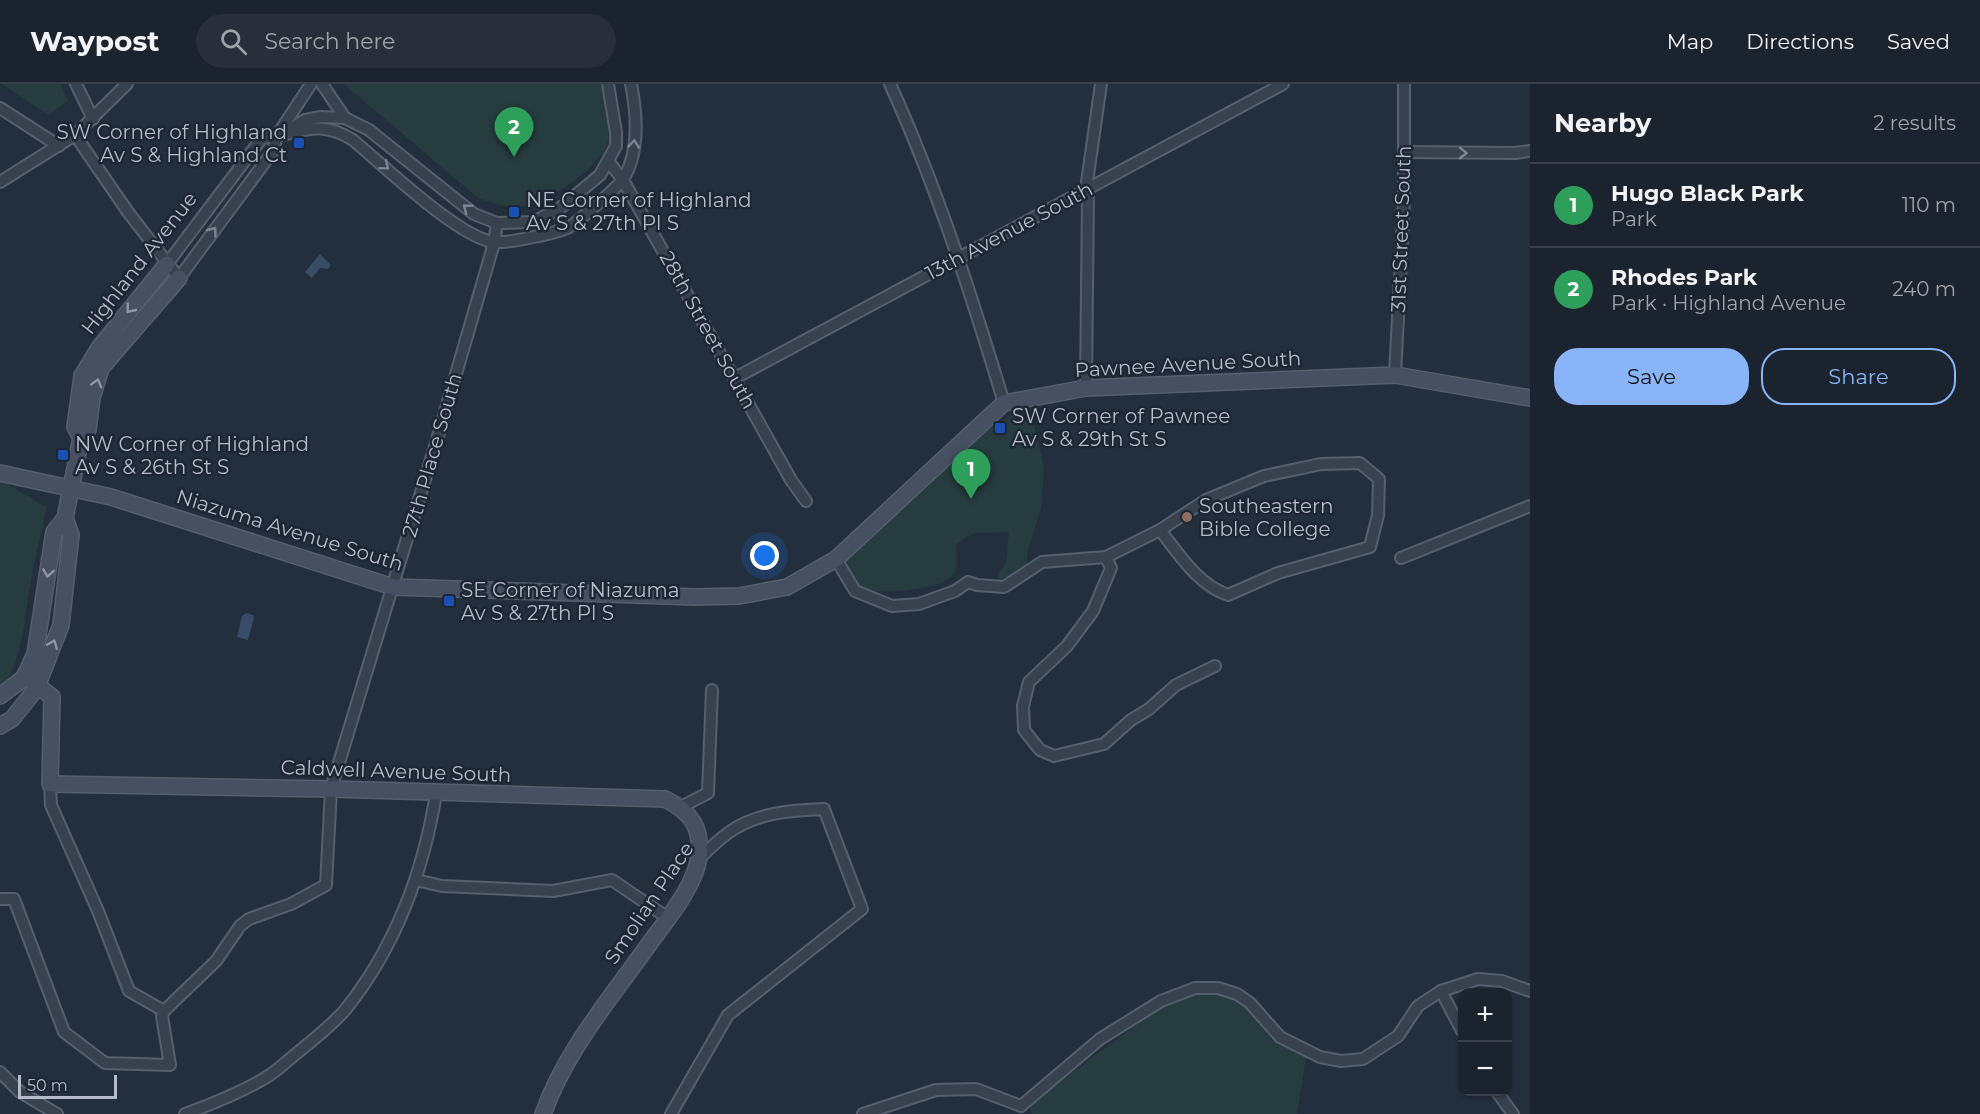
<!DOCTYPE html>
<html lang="en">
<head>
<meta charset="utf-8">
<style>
	body { margin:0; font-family:Montserrat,sans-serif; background:#282f3a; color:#f1f3f6 }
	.controls { position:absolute; right:18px; bottom:18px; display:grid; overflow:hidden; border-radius:12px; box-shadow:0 2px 4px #0004 }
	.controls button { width:54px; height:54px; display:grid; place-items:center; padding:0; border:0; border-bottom:2px solid #39404a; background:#1b232e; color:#f1f3f6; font:30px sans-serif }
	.scale { position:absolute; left:18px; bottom:15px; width:99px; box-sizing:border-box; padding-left:6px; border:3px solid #b4bcc9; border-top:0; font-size:16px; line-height:21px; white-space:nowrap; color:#b4bcc9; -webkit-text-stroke:4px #1d2633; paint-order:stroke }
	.you { position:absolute; left:765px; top:472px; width:21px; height:21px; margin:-15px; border:4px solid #fff; border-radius:50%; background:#1a73e8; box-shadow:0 0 0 9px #1a73e833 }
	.badge { display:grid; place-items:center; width:39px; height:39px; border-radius:50%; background:#8ab4f8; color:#fff; font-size:20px; font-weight:700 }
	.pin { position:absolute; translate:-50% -50px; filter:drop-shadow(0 2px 3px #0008) }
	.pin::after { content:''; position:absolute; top:32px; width:21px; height:18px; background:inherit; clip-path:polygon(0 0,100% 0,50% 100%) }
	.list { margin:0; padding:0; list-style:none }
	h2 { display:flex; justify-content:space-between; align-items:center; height:78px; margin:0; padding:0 24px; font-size:26px }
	h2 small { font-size:20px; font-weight:400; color:#a0a4aa }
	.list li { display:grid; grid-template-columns:39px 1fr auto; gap:18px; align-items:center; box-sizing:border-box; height:84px; padding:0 24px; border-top:2px solid #39404a }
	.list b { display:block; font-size:22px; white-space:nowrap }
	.list p { margin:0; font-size:20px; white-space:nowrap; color:#a0a4aa }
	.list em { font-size:20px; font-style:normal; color:#a0a4aa }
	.actions { display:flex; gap:12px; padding:18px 24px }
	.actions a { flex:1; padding:14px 0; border:2px solid #8ab4f8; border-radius:24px; text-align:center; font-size:21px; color:#8ab4f8 }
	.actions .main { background:#8ab4f8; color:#111 }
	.icon { flex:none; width:33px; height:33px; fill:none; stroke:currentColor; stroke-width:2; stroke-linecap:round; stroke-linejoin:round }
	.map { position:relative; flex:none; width:1530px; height:1030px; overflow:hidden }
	header { display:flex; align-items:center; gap:36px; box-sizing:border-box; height:84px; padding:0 30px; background:#1b232e; border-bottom:2px solid #39404a }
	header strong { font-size:28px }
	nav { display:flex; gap:33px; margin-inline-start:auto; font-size:21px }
	.search { width:420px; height:54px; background:#282f3a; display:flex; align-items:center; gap:15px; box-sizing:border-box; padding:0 21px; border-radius:33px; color:#a0a4aa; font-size:22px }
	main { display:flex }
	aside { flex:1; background:#1b232e }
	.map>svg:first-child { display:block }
	.green { fill:#263c3f }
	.water { fill:#394c67 }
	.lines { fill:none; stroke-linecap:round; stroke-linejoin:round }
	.street-casing { stroke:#565f6c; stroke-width:14 }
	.secondary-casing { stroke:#565f6c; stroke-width:18 }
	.street { stroke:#38414e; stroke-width:10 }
	.secondary { stroke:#465061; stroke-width:15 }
	.oneway { stroke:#7c8592 }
	.oneway2 { stroke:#8e96a5 }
	.transit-dot { fill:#1a4fb4; stroke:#1d2633; stroke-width:2 }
	.education-dot { fill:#8d6e63; stroke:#1d2633; stroke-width:2 }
	.labels { text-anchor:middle; stroke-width:5; stroke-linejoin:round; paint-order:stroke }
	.poi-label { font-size:20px; fill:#b4bcc9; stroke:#1d2633; text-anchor:start }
	.street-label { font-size:20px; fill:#b4bcc9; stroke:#1d2633 }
</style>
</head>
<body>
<header>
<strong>Waypost</strong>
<div class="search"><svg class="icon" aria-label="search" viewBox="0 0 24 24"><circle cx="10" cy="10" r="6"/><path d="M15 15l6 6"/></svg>Search here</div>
<nav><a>Map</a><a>Directions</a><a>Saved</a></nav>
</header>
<main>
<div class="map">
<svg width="1530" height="1030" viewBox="0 0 1530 1030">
	<rect width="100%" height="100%" fill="#242f3e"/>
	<!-- green -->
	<g class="green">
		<polygon points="2,0 60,0 68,17 49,31"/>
		<path d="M344,0H602C606,17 613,43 607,60C600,83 547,120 523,122C508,124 493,119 478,114Z"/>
		<path d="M1025,325H1028L1032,332L1044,384L1041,424L1028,466L1026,483L1018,489L998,496L999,488L1006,478L1009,448L974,449L956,460C956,468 958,479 955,488C949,505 893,509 876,507C870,507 864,504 858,503L847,487L842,474L969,354Z"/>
		<path d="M0,396L47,423C42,447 35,471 31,495C26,523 22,586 0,605Z"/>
		<polygon points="1198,908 1226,910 1248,922 1271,956 1306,973 1297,1030 1032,1030 1029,1021 1167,918"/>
	</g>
	<!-- water -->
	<g class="water">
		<polygon points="320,170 331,181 328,185 320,184 312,194 305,188"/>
		<polygon points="246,529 253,531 254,534 248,556 237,553 242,532"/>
	</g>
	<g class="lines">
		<!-- street casing -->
		<g class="street-casing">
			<g id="street">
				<polyline points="76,0 93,35"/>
				<polyline points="322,0 345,34"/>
				<path d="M890,0C937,103 971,210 1004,319"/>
				<polyline points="0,24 59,62"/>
				<polyline points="289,45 305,36 321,33 345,34 369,46 474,130 497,139 533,138 559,125 600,91 616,62 616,48 608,0"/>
				<polyline points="75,51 128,128 179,194 274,66 276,53 311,0"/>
				<polyline points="1404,68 1515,69 1530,67"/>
				<polyline points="608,77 623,96 791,396 806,417"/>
				<polyline points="0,98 75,51 127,0"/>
				<path d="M167,180L262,54C300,51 316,33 353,56C384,82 457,152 493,158C505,160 558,149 569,143C577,139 620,101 624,94C640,66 637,30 631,0"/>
				<polyline points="1395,291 1404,117 1404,0"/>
				<polyline points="735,294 1283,0"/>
				<polyline points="1086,304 1088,111 1086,105 1101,0"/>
				<path d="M1360,379L1379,395L1378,431L1370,463L1278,489L1228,511C1197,500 1179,470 1160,446L1206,416L1264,392L1321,380Z"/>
				<polyline points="1106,473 1160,446"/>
				<polyline points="1401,474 1530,422"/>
				<polyline points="836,475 855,507 892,522 919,520 955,507 968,498 977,501 1004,503 1042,478 1106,473 1111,484 1093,527 1067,562 1029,598 1023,622 1024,646 1040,666 1054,672 1104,660 1131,636 1149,625 1176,601 1215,582"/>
				<polyline points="50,700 51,721 98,827 129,907 164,927"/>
				<polyline points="681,723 708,709 712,606"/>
				<polyline points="416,796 442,802 553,807 612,796 668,834"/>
				<polyline points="0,815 14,815 64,948 105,979 170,981 162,932 164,927"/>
				<polyline points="1441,907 1462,947"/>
				<polyline points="164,927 216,877 240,842 249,835 291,820 326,801 331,705 436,359 494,159 497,139"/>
				<polyline points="0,988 20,1008 57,1030"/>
				<polyline points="1497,1008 1513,1030"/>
				<polyline points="1021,1022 1100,955 1161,917 1195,904 1218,904 1237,910 1250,919 1280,953 1320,973 1341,977 1363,975 1398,952 1418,922 1441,907 1478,895 1502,897 1530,907"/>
				<path d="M185,1030C212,1020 240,1009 265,994C276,988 287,977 297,969C313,956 331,942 345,926C395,864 424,787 436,709"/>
				<path d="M671,1030L728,931L862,825L824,725C791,726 755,729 728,749C717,757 708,766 699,775"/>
				<polyline points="863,1030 936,1006 976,1005 1021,1022"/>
			</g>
		</g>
		<!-- secondary casing -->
		<g class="secondary-casing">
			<g id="secondary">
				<polyline points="81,354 75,343 82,292 99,264 167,180"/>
				<polyline points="0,389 111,413 393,503 696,513 739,512 787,503 836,475 1004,319 1086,304 1395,291 1530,314"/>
				<path d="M25,591L52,613L50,700L331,705L665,715C691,728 702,743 699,773C695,803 664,839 647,863C609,916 565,968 543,1030"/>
				<polyline points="0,612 24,594 35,570 54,448 65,434 81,354 88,346 92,314 101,284 179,194"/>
				<polyline points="0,642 12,635 36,605 61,541 71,451 65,434"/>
			</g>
		</g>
		<!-- street -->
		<use href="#street" class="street"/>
		<!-- secondary -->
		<use href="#secondary" class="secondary"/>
	</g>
	<!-- one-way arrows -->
	<defs><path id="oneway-chevron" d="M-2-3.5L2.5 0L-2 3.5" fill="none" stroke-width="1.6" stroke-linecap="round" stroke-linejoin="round" transform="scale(1.5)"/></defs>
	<g class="oneway">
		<use href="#oneway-chevron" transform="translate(634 60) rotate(-84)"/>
		<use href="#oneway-chevron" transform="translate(1463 69) rotate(1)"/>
		<use href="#oneway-chevron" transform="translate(385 82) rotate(40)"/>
		<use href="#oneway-chevron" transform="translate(467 124) rotate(-143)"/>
		<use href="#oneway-chevron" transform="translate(213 147) rotate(-53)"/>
	</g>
	<g class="oneway2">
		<use href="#oneway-chevron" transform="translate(130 225) rotate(129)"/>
		<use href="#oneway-chevron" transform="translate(97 299) rotate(-74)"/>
		<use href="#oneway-chevron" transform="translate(48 489) rotate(99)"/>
		<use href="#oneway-chevron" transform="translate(53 560) rotate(-68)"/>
	</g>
	<!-- markers -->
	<g class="transit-dot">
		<rect x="293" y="53" width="12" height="12" rx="3"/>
		<rect x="508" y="122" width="12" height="12" rx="3"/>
		<rect x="994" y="338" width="12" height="12" rx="3"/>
		<rect x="57" y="365" width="12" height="12" rx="3"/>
		<rect x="443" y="511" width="12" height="12" rx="3"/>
	</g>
	<circle class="education-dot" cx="1187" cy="433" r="6"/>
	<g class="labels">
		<!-- poi labels -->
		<g class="poi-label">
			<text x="287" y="55" text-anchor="end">SW Corner of Highland<tspan x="287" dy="23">Av S &amp; Highland Ct</tspan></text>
			<text x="526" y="123">NE Corner of Highland<tspan x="526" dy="23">Av S &amp; 27th Pl S</tspan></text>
			<text x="1012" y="339">SW Corner of Pawnee<tspan x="1012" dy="23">Av S &amp; 29th St S</tspan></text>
			<text x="75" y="367">NW Corner of Highland<tspan x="75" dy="23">Av S &amp; 26th St S</tspan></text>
			<text x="1199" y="429">Southeastern<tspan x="1199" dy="23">Bible College</tspan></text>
			<text x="461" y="513">SE Corner of Niazuma<tspan x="461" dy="23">Av S &amp; 27th Pl S</tspan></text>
		</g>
		<!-- street labels -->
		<g class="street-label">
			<text transform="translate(1401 145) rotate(-88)" y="7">31st Street South</text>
			<text transform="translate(1009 147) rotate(-28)" y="7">13th Avenue South</text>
			<text transform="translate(139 179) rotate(-52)" y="7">Highland Avenue</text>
			<text transform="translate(708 246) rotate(61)" y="7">28th Street South</text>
			<text transform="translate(1188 280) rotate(-3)" y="7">Pawnee Avenue South</text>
			<text transform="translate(432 371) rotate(-74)" y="7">27th Place South</text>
			<text transform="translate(290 446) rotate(17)" y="7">Niazuma Avenue South</text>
			<text transform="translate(396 687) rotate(2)" y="7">Caldwell Avenue South</text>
			<text transform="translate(649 819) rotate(-56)" y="7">Smolian Place</text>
		</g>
	</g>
</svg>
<div class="controls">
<button>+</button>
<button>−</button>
</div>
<div class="scale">50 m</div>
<div class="you"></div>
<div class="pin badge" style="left:971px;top:415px;background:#2e9e5b">1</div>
<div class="pin badge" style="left:514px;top:73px;background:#2e9e5b">2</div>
</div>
<aside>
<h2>Nearby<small>2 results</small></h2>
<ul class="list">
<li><span class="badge" style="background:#2e9e5b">1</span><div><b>Hugo Black Park</b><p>Park</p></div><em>110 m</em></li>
<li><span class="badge" style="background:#2e9e5b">2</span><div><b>Rhodes Park</b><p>Park · Highland Avenue</p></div><em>240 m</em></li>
</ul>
<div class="actions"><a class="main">Save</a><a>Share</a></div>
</aside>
</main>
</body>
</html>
